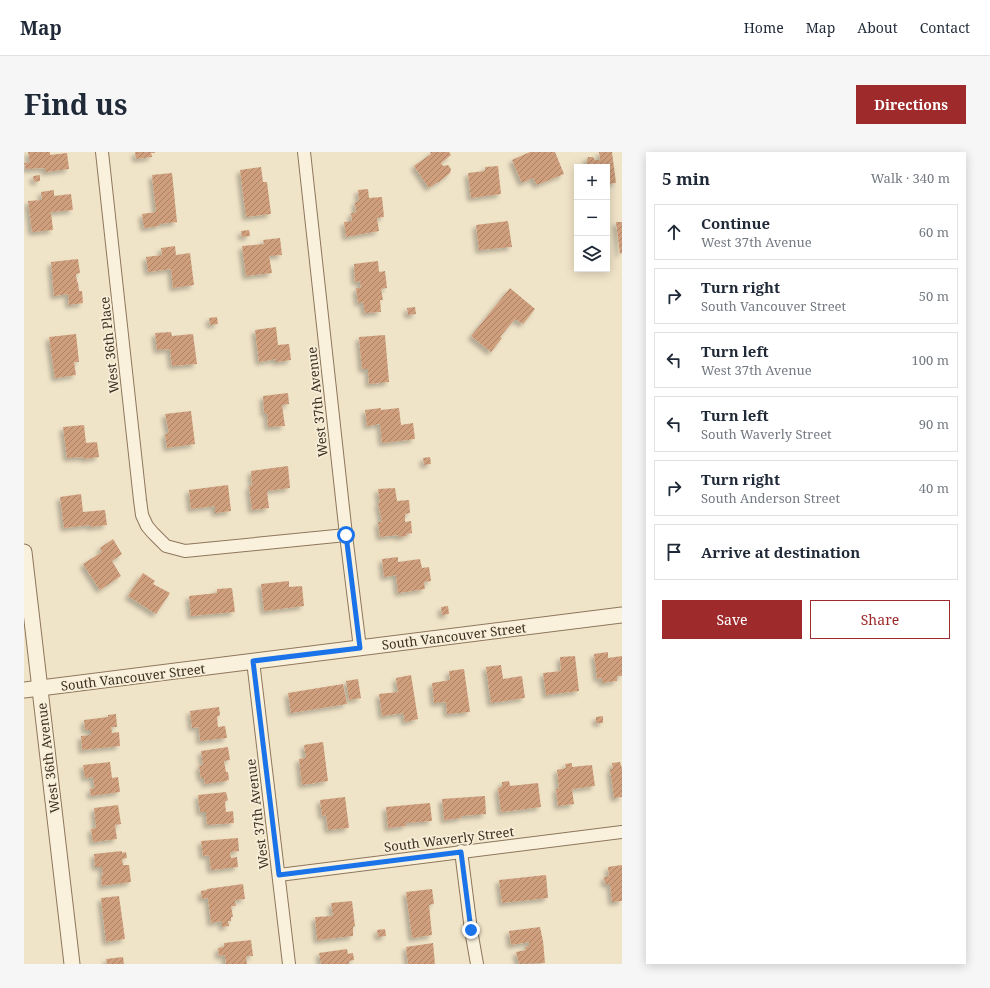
<!DOCTYPE html>
<html lang="en">
<head>
<meta charset="utf-8">
<style>
	body { margin:0; font-family:"Noto Serif",serif; background:#f6f6f7; color:#1f2937 }
	.controls { position:absolute; right:12px; top:12px; display:grid; overflow:hidden; border-radius:0px; box-shadow:0 2px 10px #0003 }
	.controls button { width:36px; height:36px; display:grid; place-items:center; padding:0; border:0; border-bottom:1px solid #e0e1e3; background:#fff; color:#1f2937; font:20px sans-serif }
	.stop { position:absolute; width:12px; height:12px; margin:-9px; border:3px solid #1a73e8; border-radius:50%; background:#fff }
	.stop.end { background:#1a73e8; border-color:#fff; box-shadow:0 1px 4px #0008 }
	.list { margin:0; padding:0; list-style:none }
	h2 { display:flex; justify-content:space-between; align-items:center; height:52px; margin:0; padding:0 16px; font-size:17px }
	h2 small { font-size:13px; font-weight:400; color:#747a83 }
	.list li { display:grid; grid-template-columns:26px 1fr auto; gap:12px; align-items:center; box-sizing:border-box; height:56px; margin:0 8px 8px; padding:0 8px; border:1px solid #e0e1e3; border-radius:0px }
	.list b { display:block; font-size:15px; white-space:nowrap }
	.list p { margin:0; font-size:13px; white-space:nowrap; color:#747a83 }
	.list em { font-size:13px; font-style:normal; color:#747a83 }
	.actions { display:flex; gap:8px; padding:12px 16px }
	.actions a { flex:1; padding:9px 0; border:1px solid #9e2a2b; border-radius:0px; text-align:center; font-size:14px; color:#9e2a2b }
	.actions .main { background:#9e2a2b; color:#fff }
	.icon { flex:none; width:22px; height:22px; fill:none; stroke:currentColor; stroke-width:2; stroke-linecap:round; stroke-linejoin:round }
	.map { position:relative; flex:none; width:598px; height:812px; overflow:hidden; border-radius:0px }
	header { display:flex; align-items:center; gap:24px; box-sizing:border-box; height:56px; padding:0 20px; background:#fff; border-bottom:1px solid #e0e1e3 }
	header strong { font-size:19px }
	nav { display:flex; gap:22px; margin-inline-start:auto; font-size:14px }
	.intro { display:flex; align-items:center; justify-content:space-between; box-sizing:border-box; height:96px; padding:0 24px }
	h1 { margin:0; font-size:28px }
	.button { padding:10px 18px; border-radius:0px; background:#9e2a2b; color:#fff; font-size:14px; font-weight:700 }
	main { display:flex; gap:24px; padding:0 24px }
	aside { flex:1; background:#fff; border-radius:0px; box-shadow:0 2px 10px #0003 }
	.map>svg:first-child { display:block }
	.building { fill:url(#building-hatch); filter:url(#shadow) }
	.lines { fill:none; stroke-linecap:round; stroke-linejoin:round }
	.minor-casing { stroke:#8d765c; stroke-width:14 }
	.tertiary-casing { stroke:#8d765c; stroke-width:17 }
	.minor { stroke:#faf1dc; stroke-width:12 }
	.tertiary { stroke:#faf1dc; stroke-width:15 }
	.route { stroke:#1a73e8; stroke-width:5 }
	.labels { text-anchor:middle; stroke-width:3.5; stroke-linejoin:round; paint-order:stroke }
	.street-label { font-size:13px; fill:#3d2e20; stroke:#f7eed8 }
</style>
</head>
<body>
<header>
<strong>Map</strong>
<nav><a>Home</a><a>Map</a><a>About</a><a>Contact</a></nav>
</header>
<div class="intro"><h1>Find us</h1><a class="button">Directions</a></div>
<main>
<div class="map">
<svg width="598" height="812" viewBox="0 0 598 812">
	<defs>
		<pattern id="building-hatch" width="6" height="6" patternUnits="userSpaceOnUse"><rect width="6" height="6" fill="#cf9f7d"/><path d="M-1 1l2-2M0 6l6-6M5 7l2-2" fill="none" stroke="#a98266"/></pattern>
		<filter id="shadow"><feDropShadow dx="-3.5" dy="3.5" stdDeviation="2" flood-color="#0004"/></filter>
	</defs>
	<rect width="100%" height="100%" fill="#f0e4c8"/>
	<!-- building -->
	<g class="building">
		<polygon points="4,0 26,0 26,3 43,1 45,17 21,20 21,16 2,17 0,11 6,10"/>
		<polygon points="111,0 131,0 131,1 127,1 128,5 112,7"/>
		<polygon points="406,0 425,0 427,3 417,11 419,14 424,13 427,17 426,21 415,30 414,30 405,36 390,14 407,2"/>
		<polygon points="506,0 531,0 540,22 513,33 509,26 498,31 488,8"/>
		<polygon points="575,0 588,0 592,31 583,32 583,15 563,15 563,8 564,5 569,5 571,8 576,8"/>
		<polygon points="474,14 477,42 447,46 444,21 461,19 461,15"/>
		<polygon points="237,15 239,30 243,30 247,62 222,65 216,18"/>
		<polygon points="148,21 153,70 135,72 135,74 120,76 118,62 132,60 128,23"/>
		<polygon points="16,23 16,29 10,30 9,24"/>
		<polygon points="344,37 345,46 358,45 360,65 353,66 355,79 322,85 320,70 328,69 327,61 332,60 331,50 335,49 334,38"/>
		<polygon points="30,38 30,44 47,42 49,58 27,60 29,78 8,80 4,49 18,48 17,40"/>
		<polygon points="484,69 488,95 455,98 452,73"/>
		<polygon points="592,70 598,70 598,101 596,102"/>
		<polygon points="225,78 226,84 218,85 217,79"/>
		<polygon points="256,86 258,103 245,104 248,121 222,124 218,94 240,92 239,88"/>
		<polygon points="151,94 152,103 166,101 170,133 149,136 147,117 124,120 122,105 138,103 137,96"/>
		<polygon points="54,107 56,121 52,122 53,130 54,130 55,139 58,139 59,151 45,153 44,142 30,144 27,110"/>
		<polygon points="354,109 355,120 361,119 363,136 357,137 359,148 356,148 357,160 341,161 339,150 334,151 332,136 337,136 336,129 331,130 330,112"/>
		<polygon points="486,136 511,157 499,172 491,167 476,185 478,186 467,200 447,184"/>
		<polygon points="391,155 392,162 384,163 383,156"/>
		<polygon points="193,165 194,172 186,173 185,166"/>
		<polygon points="252,175 254,193 265,192 267,208 252,210 252,207 235,210 231,178"/>
		<polygon points="147,180 148,184 169,182 173,212 148,214 146,197 133,198 131,181"/>
		<polygon points="52,182 55,210 50,210 52,223 31,226 25,185"/>
		<polygon points="361,183 365,230 345,232 344,217 338,217 335,185"/>
		<polygon points="264,241 265,252 258,253 261,274 244,275 243,261 240,261 239,244"/>
		<polygon points="357,256 357,258 375,256 377,273 389,271 391,287 358,291 356,272 343,274 341,258"/>
		<polygon points="167,259 171,292 143,296 141,282 145,281 141,262"/>
		<polygon points="60,273 62,291 73,290 75,305 60,307 60,305 43,306 39,275"/>
		<polygon points="406,305 407,312 400,313 399,306"/>
		<polygon points="264,314 266,336 243,339 245,356 228,358 225,334 228,334 227,319"/>
		<polygon points="204,333 207,359 191,361 191,354 167,357 165,338"/>
		<polygon points="371,336 373,349 385,348 386,361 381,362 381,370 387,369 388,381 382,382 383,384 374,385 374,383 356,385 354,370 358,370 354,351 356,351 354,337"/>
		<polygon points="57,342 59,360 81,358 83,373 66,375 66,373 40,376 36,345"/>
		<polygon points="89,387 98,402 88,409 97,424 76,438 59,412 78,400 76,396"/>
		<polygon points="374,405 374,410 396,407 398,416 405,415 407,429 400,430 401,437 374,441 372,423 360,425 358,407"/>
		<polygon points="119,421 131,429 129,432 146,441 132,462 104,444"/>
		<polygon points="265,429 265,435 278,434 280,454 240,459 237,432"/>
		<polygon points="208,436 211,460 167,464 165,444 193,441 193,437"/>
		<polygon points="424,454 425,462 418,463 417,455"/>
		<polygon points="584,500 584,506 598,504 598,524 593,524 593,529 578,531 578,526 573,527 570,502"/>
		<polygon points="551,504 555,539 522,543 519,521 537,519 536,505"/>
		<polygon points="477,513 479,527 498,524 501,546 467,551 462,515"/>
		<polygon points="440,517 446,560 423,562 422,550 410,551 408,531 426,528 425,519"/>
		<polygon points="387,523 394,567 381,570 379,561 358,564 355,542 374,540 372,526"/>
		<polygon points="334,527 337,546 325,548 322,529"/>
		<polygon points="319,532 323,552 267,561 264,541"/>
		<polygon points="195,555 196,563 193,565 194,575 201,574 203,586 176,589 175,575 168,576 166,559"/>
		<polygon points="92,562 93,575 87,575 88,581 95,580 96,594 58,598 57,584 67,583 67,578 61,578 60,568 84,565 84,563"/>
		<polygon points="579,564 579,571 572,571 572,565"/>
		<polygon points="299,590 304,629 278,633 275,607 282,606 280,593"/>
		<polygon points="204,595 206,608 200,609 202,620 204,620 205,628 203,628 203,629 181,632 180,626 177,626 175,614 179,613 177,599"/>
		<polygon points="86,610 88,626 94,625 96,640 67,644 66,637 71,636 70,632 69,625 61,626 59,613"/>
		<polygon points="596,610 598,616 598,645 590,646 586,617 589,617 588,611"/>
		<polygon points="548,611 548,615 568,613 571,634 548,637 550,652 534,654 532,637 535,636 533,618 542,616 541,612"/>
		<polygon points="485,629 486,634 514,631 517,655 477,660 474,636 478,635 478,630"/>
		<polygon points="202,640 204,648 201,650 202,660 209,659 210,671 183,673 182,660 176,660 174,643"/>
		<polygon points="461,644 462,662 437,664 438,666 420,668 418,647"/>
		<polygon points="321,645 325,676 304,678 302,663 298,664 296,648"/>
		<polygon points="406,651 408,669 382,671 382,674 364,676 362,655"/>
		<polygon points="94,653 97,672 91,673 93,687 69,690 67,677 72,676 70,656"/>
		<polygon points="214,686 215,699 206,700 207,706 213,705 214,715 187,718 185,703 179,704 177,689"/>
		<polygon points="98,699 98,701 102,700 103,706 98,707 99,713 105,713 107,730 78,734 77,724 79,724 78,715 71,715 70,702"/>
		<polygon points="598,713 598,749 588,750 586,732 581,732 580,725 585,724 584,715"/>
		<polygon points="522,723 524,746 478,751 475,728"/>
		<polygon points="219,732 221,747 211,748 212,754 207,754 209,765 207,765 207,769 204,769 205,774 198,775 198,769 187,771 184,746 178,747 177,739 183,738 183,737"/>
		<polygon points="408,737 410,752 405,753 408,783 388,786 382,740"/>
		<polygon points="95,744 101,787 82,790 77,746"/>
		<polygon points="328,749 331,774 329,775 329,784 293,788 291,765 309,764 307,751"/>
		<polygon points="516,775 519,789 521,811 495,812 492,800 502,798 501,795 505,794 505,790 487,793 485,779"/>
		<polygon points="361,777 362,784 354,785 353,778"/>
		<polygon points="227,788 229,804 222,804 223,812 202,812 201,803 195,804 194,796 200,795 200,791"/>
		<polygon points="409,791 411,812 384,812 382,795"/>
		<polygon points="323,797 324,802 329,801 330,808 325,809 325,812 297,812 295,801"/>
		<polygon points="99,805 100,812 83,812 82,807"/>
	</g>
	<g class="lines">
		<!-- minor casing -->
		<g class="minor-casing">
			<g id="minor">
				<polyline points="78,0 116,348 118,363 123,374 129,381 142,394 161,399 322,383"/>
				<polyline points="280,0 322,383 336,496"/>
				<polyline points="229,509 265,812"/>
				<polyline points="437,699 447,778 453,812"/>
				<polyline points="255,723 598,680"/>
			</g>
		</g>
		<!-- tertiary casing -->
		<g class="tertiary-casing">
			<g id="tertiary">
				<polyline points="0,400 48,812"/>
				<polyline points="0,538 598,463"/>
			</g>
		</g>
		<!-- minor -->
		<use href="#minor" class="minor"/>
		<!-- tertiary -->
		<use href="#tertiary" class="tertiary"/>
	</g>
	<g class="lines">
		<!-- route -->
		<polyline class="route" points="322,383 336,496 229,509 255,723 437,700 447,778"/>
	</g>
	<g class="labels">
		<!-- street labels -->
		<g class="street-label">
			<text transform="translate(85 193) rotate(-96)" y="5">West 36th Place</text>
			<text transform="translate(293 250) rotate(-96)" y="5">West 37th Avenue</text>
			<text transform="translate(430 484) rotate(-7)" y="5">South Vancouver Street</text>
			<text transform="translate(109 525) rotate(-7)" y="5">South Vancouver Street</text>
			<text transform="translate(24 606) rotate(-97)" y="5">West 36th Avenue</text>
			<text transform="translate(233 662) rotate(-97)" y="5">West 37th Avenue</text>
			<text transform="translate(425 687) rotate(-7)" y="5">South Waverly Street</text>
		</g>
	</g>
</svg>
<div class="controls">
<button>+</button>
<button>−</button>
<button><svg class="icon" aria-label="layers" viewBox="0 0 24 24"><path d="M12 4l9 5-9 5-9-5zM3 14l9 5 9-5"/></svg></button>
</div>
<div class="stop" style="left:322px;top:383px"></div>
<div class="stop end" style="left:447px;top:778px"></div>
</div>
<aside>
<h2>5 min<small>Walk · 340 m</small></h2>
<ul class="list">
<li><svg class="icon" aria-label="ahead" viewBox="0 0 24 24"><path d="M12 20V5M6 11l6-6 6 6"/></svg><div><b>Continue</b><p>West 37th Avenue</p></div><em>60 m</em></li>
<li><svg class="icon" aria-label="right" viewBox="0 0 24 24"><path d="M7 20v-9h11M14 6l5 5-5 5"/></svg><div><b>Turn right</b><p>South Vancouver Street</p></div><em>50 m</em></li>
<li><svg class="icon" aria-label="left" viewBox="0 0 24 24"><path d="M17 20v-9H6M10 6l-5 5 5 5"/></svg><div><b>Turn left</b><p>West 37th Avenue</p></div><em>100 m</em></li>
<li><svg class="icon" aria-label="left" viewBox="0 0 24 24"><path d="M17 20v-9H6M10 6l-5 5 5 5"/></svg><div><b>Turn left</b><p>South Waverly Street</p></div><em>90 m</em></li>
<li><svg class="icon" aria-label="right" viewBox="0 0 24 24"><path d="M7 20v-9h11M14 6l5 5-5 5"/></svg><div><b>Turn right</b><p>South Anderson Street</p></div><em>40 m</em></li>
<li><svg class="icon" aria-label="arrive" viewBox="0 0 24 24"><path d="M6 21V4h12l-3 4 3 4H6"/></svg><div><b>Arrive at destination</b></div></li>
</ul>
<div class="actions"><a class="main">Save</a><a>Share</a></div>
</aside>
</main>
</body>
</html>
